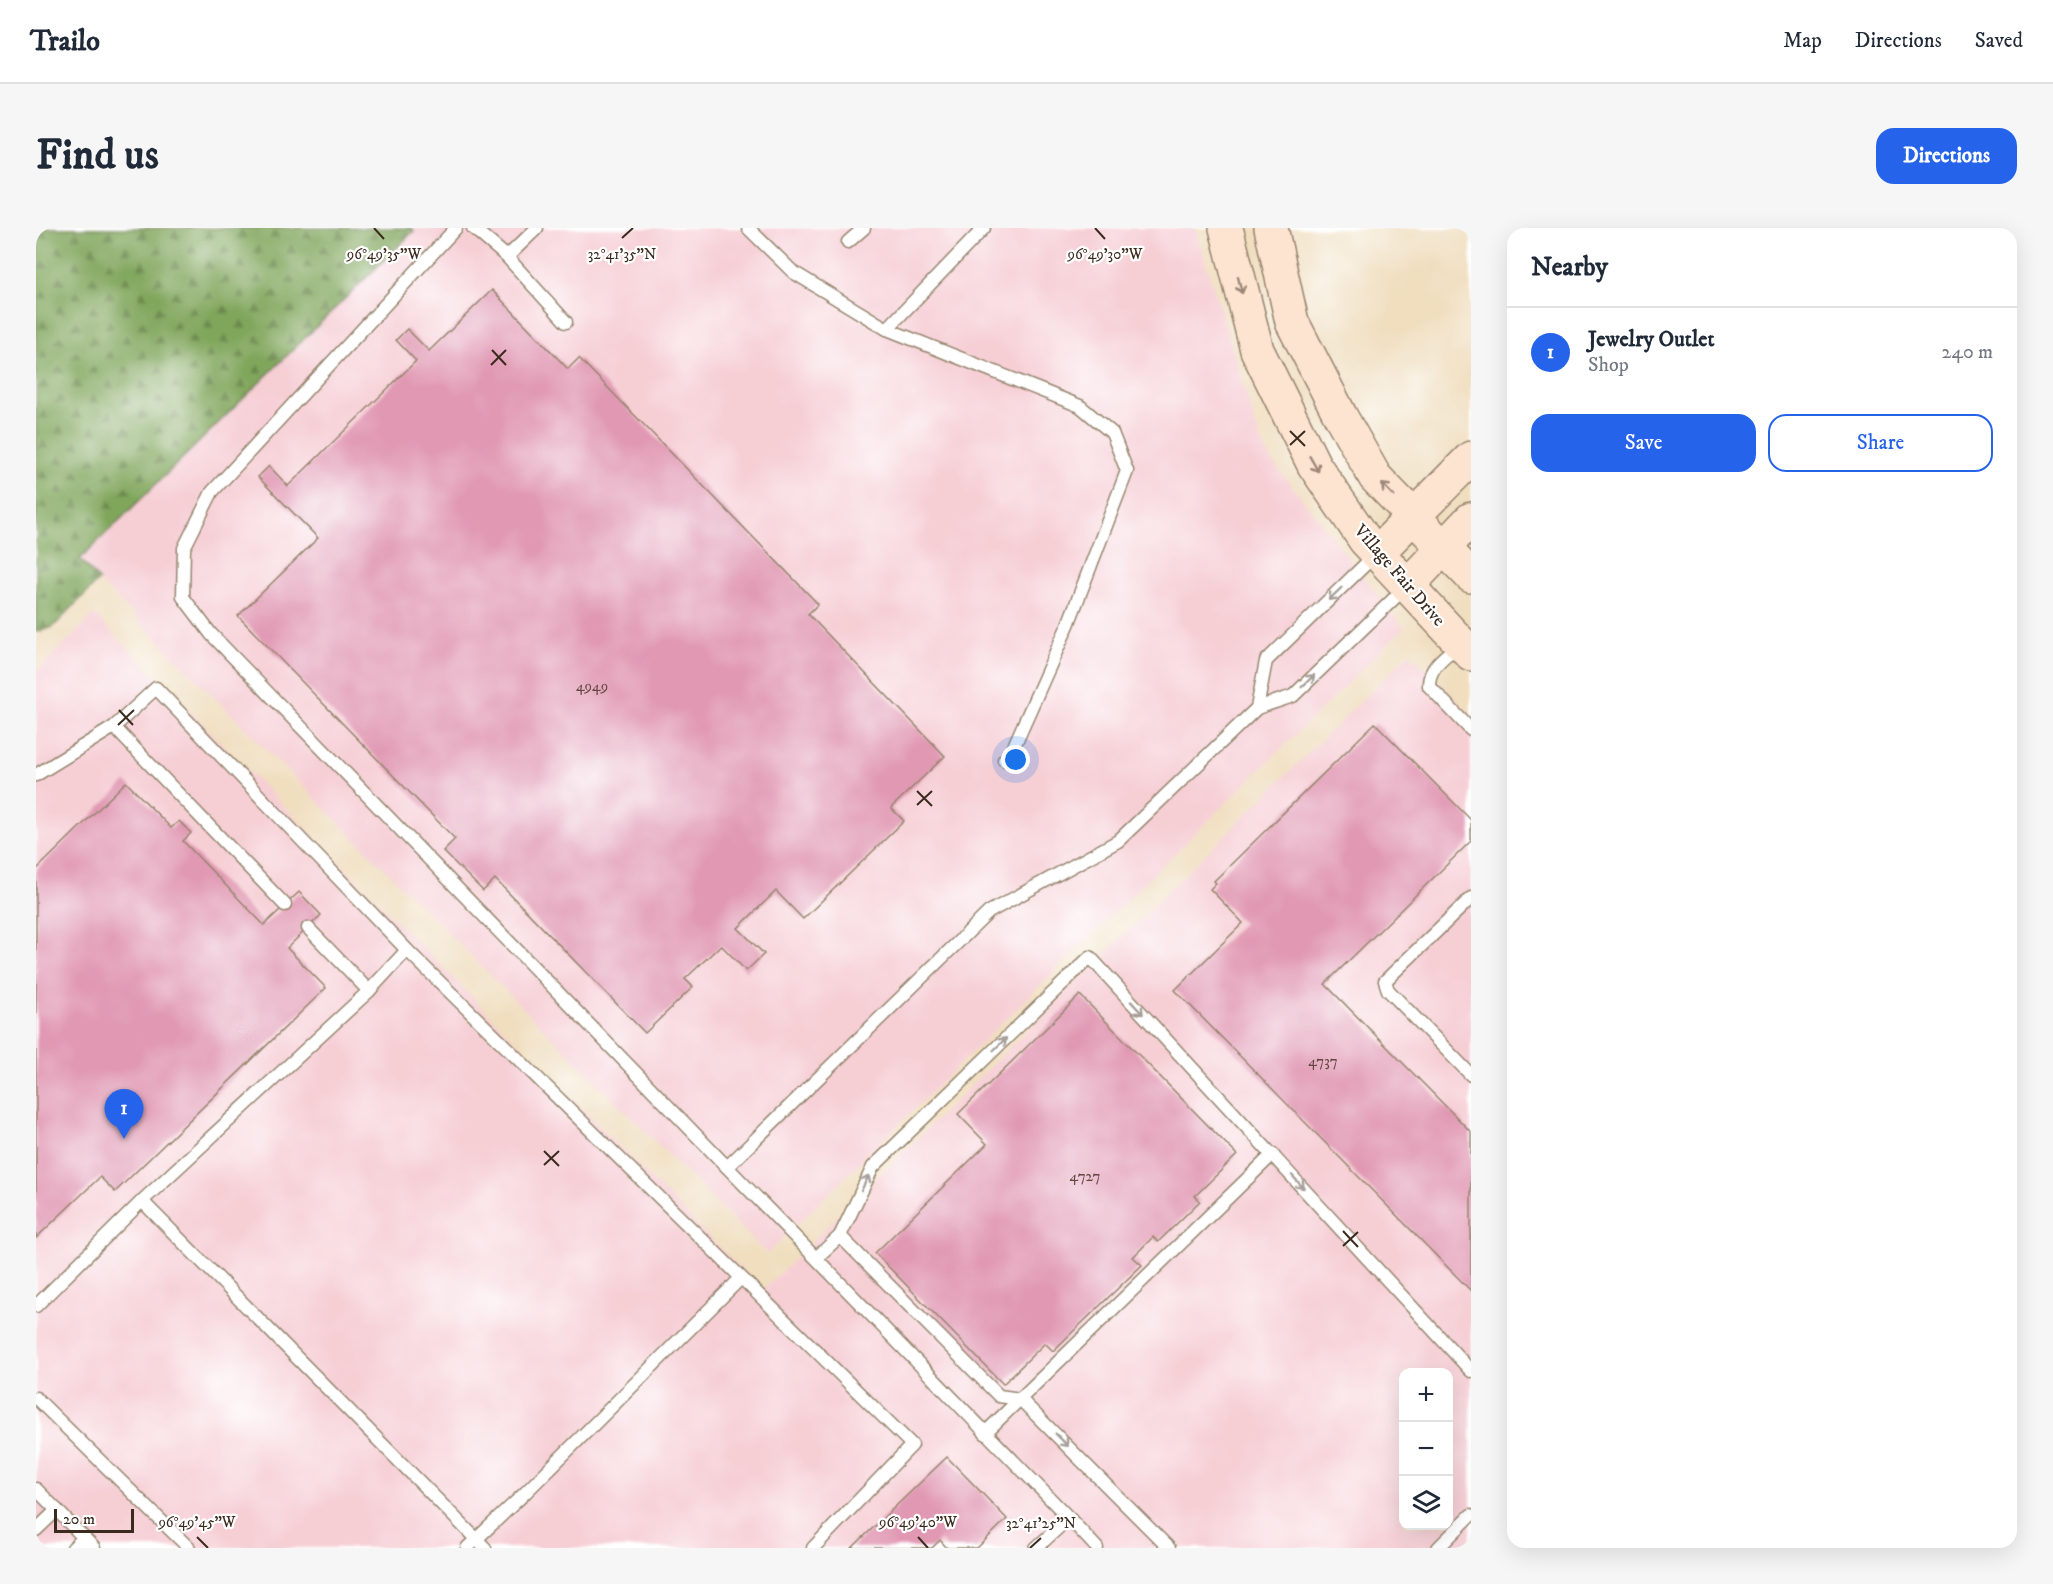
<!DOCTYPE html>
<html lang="en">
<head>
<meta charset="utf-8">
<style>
	body { margin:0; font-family:"IM FELL DW Pica",serif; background:#f6f6f7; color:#1f2937 }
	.controls { position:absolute; right:18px; bottom:18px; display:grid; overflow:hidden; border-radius:12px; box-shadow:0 6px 24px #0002 }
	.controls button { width:54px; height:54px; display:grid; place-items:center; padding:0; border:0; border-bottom:2px solid #e0e1e3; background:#fff; color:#1f2937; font:30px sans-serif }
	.scale { position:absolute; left:18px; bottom:15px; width:80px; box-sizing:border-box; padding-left:6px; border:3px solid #3b2a1e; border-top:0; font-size:16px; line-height:21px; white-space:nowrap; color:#3b2a1e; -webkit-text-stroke:4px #fff; paint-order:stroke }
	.you { position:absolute; left:980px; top:532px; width:21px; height:21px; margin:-15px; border:4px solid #fff; border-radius:50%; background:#1a73e8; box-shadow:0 0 0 9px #1a73e833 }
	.badge { display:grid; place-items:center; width:39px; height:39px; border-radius:50%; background:#2563eb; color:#fff; font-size:20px; font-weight:700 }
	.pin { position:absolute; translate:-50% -50px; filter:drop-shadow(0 2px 3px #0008) }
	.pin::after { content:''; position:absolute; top:32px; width:21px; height:18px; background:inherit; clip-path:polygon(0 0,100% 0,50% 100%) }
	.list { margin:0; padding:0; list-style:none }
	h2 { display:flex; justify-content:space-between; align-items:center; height:78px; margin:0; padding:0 24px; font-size:26px }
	h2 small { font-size:20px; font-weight:400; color:#747a83 }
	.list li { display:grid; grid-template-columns:39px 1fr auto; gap:18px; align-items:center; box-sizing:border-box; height:90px; padding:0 24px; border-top:2px solid #e0e1e3 }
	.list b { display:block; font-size:22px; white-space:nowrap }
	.list p { margin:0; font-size:20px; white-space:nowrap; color:#747a83 }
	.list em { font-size:20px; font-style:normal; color:#747a83 }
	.actions { display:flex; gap:12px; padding:18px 24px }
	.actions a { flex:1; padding:14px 0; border:2px solid #2563eb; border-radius:18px; text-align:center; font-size:21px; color:#2563eb }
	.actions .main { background:#2563eb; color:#fff }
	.icon { flex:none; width:33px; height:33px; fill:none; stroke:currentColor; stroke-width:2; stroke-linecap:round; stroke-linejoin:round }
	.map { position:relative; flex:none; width:1435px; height:1320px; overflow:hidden; border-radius:18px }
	header { display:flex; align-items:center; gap:36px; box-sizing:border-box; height:84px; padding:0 30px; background:#fff; border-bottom:2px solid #e0e1e3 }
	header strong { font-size:28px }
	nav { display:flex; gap:33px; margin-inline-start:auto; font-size:21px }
	.intro { display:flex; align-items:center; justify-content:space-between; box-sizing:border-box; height:144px; padding:0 36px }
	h1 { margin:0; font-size:42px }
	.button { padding:15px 27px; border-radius:18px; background:#2563eb; color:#fff; font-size:21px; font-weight:700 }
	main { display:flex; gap:36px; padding:0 36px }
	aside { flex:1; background:#fff; border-radius:18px; box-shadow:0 6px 24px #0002 }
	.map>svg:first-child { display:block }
	.built { fill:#f6cfd5; fill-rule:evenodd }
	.forest { fill:url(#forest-firs); stroke:#5e683d; stroke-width:1.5 }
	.building { fill:#e199b3 }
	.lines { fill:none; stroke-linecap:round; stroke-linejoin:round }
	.lane-casing { stroke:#96846e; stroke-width:15 }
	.secondary-casing { stroke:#96846e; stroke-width:36 }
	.lane { stroke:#fff; stroke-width:12 }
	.secondary { stroke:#fde4d1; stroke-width:33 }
	.oneway { stroke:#9c8778 }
	.oneway2 { stroke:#a79f9a }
	.ticks { fill:none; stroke:#3b2a1e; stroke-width:2 }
	.labels { text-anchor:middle; stroke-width:4.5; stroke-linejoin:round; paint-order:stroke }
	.number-label { font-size:15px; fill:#644643 }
	.street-label { font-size:18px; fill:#3b2a1e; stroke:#fff }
	.ticks-label { font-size:15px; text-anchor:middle; fill:#3b2a1e; stroke:#fff; stroke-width:4.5; stroke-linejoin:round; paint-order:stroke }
</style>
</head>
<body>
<header>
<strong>Trailo</strong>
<nav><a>Map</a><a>Directions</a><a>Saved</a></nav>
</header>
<div class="intro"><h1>Find us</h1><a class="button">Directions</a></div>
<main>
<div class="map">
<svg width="1435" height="1320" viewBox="0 0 1435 1320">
	<defs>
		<pattern id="forest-firs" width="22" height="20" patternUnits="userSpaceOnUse" patternTransform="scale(1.5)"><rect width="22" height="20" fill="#80a65c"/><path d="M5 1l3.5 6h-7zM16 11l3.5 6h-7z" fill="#6a874b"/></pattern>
	</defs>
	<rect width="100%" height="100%" fill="#fff"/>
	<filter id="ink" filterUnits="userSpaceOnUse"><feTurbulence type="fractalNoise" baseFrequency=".0167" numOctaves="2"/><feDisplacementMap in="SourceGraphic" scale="12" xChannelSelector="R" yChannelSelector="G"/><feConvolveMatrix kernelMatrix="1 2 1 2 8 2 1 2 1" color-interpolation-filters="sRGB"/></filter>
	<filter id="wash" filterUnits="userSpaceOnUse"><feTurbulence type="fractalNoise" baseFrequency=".008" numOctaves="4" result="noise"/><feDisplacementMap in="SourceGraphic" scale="24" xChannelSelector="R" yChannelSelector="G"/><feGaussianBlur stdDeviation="1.35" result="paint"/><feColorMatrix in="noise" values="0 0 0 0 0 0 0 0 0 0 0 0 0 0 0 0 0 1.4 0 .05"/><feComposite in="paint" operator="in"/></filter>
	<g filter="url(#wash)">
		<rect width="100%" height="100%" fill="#f0debf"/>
		<!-- built -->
		<g class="built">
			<polygon points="358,0 1159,0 1226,217 1233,229 1368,400 731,1026 37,327"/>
			<path d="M58,386L726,1063L1374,425L1435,487V1320H0V444ZM1368,1144H1412V1298H1368Z"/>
		</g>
		<!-- forest -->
		<polygon class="forest" points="0,0 375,0 378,3 44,331 63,352 17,399 0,404"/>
		<g id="blocks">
			<!-- building -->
			<g class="building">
				<polygon points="456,62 532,141 543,130 782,376 772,386 909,528 855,580 868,593 767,691 740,663 702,700 728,726 710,743 685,717 649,751 657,759 609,805 459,651 447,663 407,623 419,611 202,388 282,310 222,249 233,238 252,258 380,133 360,112 371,101 393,123"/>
				<polygon points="1339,495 1435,592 1435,613 1289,756 1435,904 1435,1063 1139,762 1207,695 1174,661 1180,655 1178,653"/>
				<polygon points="90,554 135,600 143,593 155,605 147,613 228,697 263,664 285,687 251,720 290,760 79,964 64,949 0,1010 0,642"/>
				<polygon points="1044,767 1201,927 1159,968 1164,973 1122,1014 1117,1009 1097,1029 1106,1037 1017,1123 1009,1115 967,1156 839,1025 951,916 922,886"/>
				<polygon points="911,1229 971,1291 941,1320 911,1320 904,1312 896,1320 816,1320"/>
			</g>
		</g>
	</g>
	<g filter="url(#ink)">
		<use href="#blocks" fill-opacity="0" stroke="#96846e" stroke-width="1.5"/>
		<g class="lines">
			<!-- lane casing -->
			<g class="lane-casing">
				<g id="lane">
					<polyline points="420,0 176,264 148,320 147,369 175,406 691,939 953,684 1082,613 1221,480 1257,468 1370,359"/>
					<polyline points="437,0 471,29 501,0"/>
					<polyline points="712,0 757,44 851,101 1044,178 1076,205 1091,243 1032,397 974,527 968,532"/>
					<polyline points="812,14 828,0"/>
					<polyline points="471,29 530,94"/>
					<polyline points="851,101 948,0"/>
					<path d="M1424,416C1410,427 1392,439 1393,458L1435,502"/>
					<polyline points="1221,480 1230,433 1340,326"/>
					<polyline points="78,499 249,677"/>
					<polyline points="0,547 78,499 120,460 371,722 876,1217 777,1320"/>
					<polyline points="1435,670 1349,753 1352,762 1435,847"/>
					<polyline points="272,700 333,763"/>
					<polyline points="691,939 1033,1290 1000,1320"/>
					<polyline points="106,973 449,1320"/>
					<polyline points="804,1008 837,939 1054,729 1435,1143"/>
					<polyline points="780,1030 804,1008 963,1168 984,1171 1237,926"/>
					<polyline points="0,1078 106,973 333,763 371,722"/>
					<polyline points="0,1170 153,1320"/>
					<polyline points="949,1205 984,1171 1133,1320"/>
					<polyline points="0,1261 58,1320"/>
					<polyline points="1033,1290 1061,1320"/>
					<polyline points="0,1302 21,1282"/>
					<polyline points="37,1320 48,1310"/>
					<polyline points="431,1320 488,1266 705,1050"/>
					<polyline points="1402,1320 1435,1287"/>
				</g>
			</g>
			<!-- secondary casing -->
			<g class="secondary-casing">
				<g id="secondary">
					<polyline points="1190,0 1221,122 1278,237 1329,312 1435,426"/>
					<polyline points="1235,0 1256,94 1305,189 1339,249 1435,348"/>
					<polyline points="1341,325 1435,230"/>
					<polyline points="1371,358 1435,291"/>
				</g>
			</g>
			<!-- lane -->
			<use href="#lane" class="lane"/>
			<!-- secondary -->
			<use href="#secondary" class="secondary"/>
		</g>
		<!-- one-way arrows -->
		<defs><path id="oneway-shaft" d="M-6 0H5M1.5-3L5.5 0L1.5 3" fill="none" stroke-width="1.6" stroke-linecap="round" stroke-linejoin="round" transform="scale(1.5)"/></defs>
		<g class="oneway">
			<use href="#oneway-shaft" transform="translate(1204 57) rotate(76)"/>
			<use href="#oneway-shaft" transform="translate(1278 236) rotate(60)"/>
			<use href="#oneway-shaft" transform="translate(1352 262) rotate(-134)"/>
		</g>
		<g class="oneway2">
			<use href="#oneway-shaft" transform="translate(1299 366) rotate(136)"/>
			<use href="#oneway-shaft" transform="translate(1272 453) rotate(-44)"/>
			<use href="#oneway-shaft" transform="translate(1101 780) rotate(47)"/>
			<use href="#oneway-shaft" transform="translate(964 816) rotate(-44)"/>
			<use href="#oneway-shaft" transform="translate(1262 954) rotate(48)"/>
			<use href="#oneway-shaft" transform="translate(829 955) rotate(-64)"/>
			<use href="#oneway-shaft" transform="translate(1026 1212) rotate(45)"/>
		</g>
	</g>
	<!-- ticks -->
	<path class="ticks" d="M338,0L348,11M1059,0L1069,11M586,10L597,0M456,122L470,137M455,137L470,122M1254,203L1269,218M1254,217L1269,203M83,482L97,497M82,497L98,482M881,563L896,578M881,577L896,563M508,923L523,938M508,937L523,923M1307,1003L1322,1019M1307,1018L1322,1004M161,1309L172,1320M882,1309L892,1320M994,1320L1005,1310"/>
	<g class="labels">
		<!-- number labels -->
		<g class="number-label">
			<text x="556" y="463">4949</text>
			<text x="1287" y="838">4737</text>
			<text x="1049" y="953">4727</text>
		</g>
		<!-- street labels -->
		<g class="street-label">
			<text transform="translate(1364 347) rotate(49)" y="6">Village Fair Drive</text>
		</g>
	</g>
	<g class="ticks-label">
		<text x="586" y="31">32°41'35"N</text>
		<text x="1069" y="31">96°49'30"W</text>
		<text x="348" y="31">96°49'35"W</text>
		<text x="161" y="1299">96°49'45"W</text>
		<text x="882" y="1299">96°49'40"W</text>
		<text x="1005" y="1300">32°41'25"N</text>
	</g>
</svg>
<div class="controls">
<button>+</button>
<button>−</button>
<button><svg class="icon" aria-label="layers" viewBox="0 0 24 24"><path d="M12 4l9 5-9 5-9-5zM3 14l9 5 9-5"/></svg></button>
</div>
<div class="scale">20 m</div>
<div class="you"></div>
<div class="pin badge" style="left:88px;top:911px">1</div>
</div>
<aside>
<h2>Nearby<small></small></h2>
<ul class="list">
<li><span class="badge">1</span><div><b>Jewelry Outlet</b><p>Shop</p></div><em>240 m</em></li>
</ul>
<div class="actions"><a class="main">Save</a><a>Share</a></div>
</aside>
</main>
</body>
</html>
